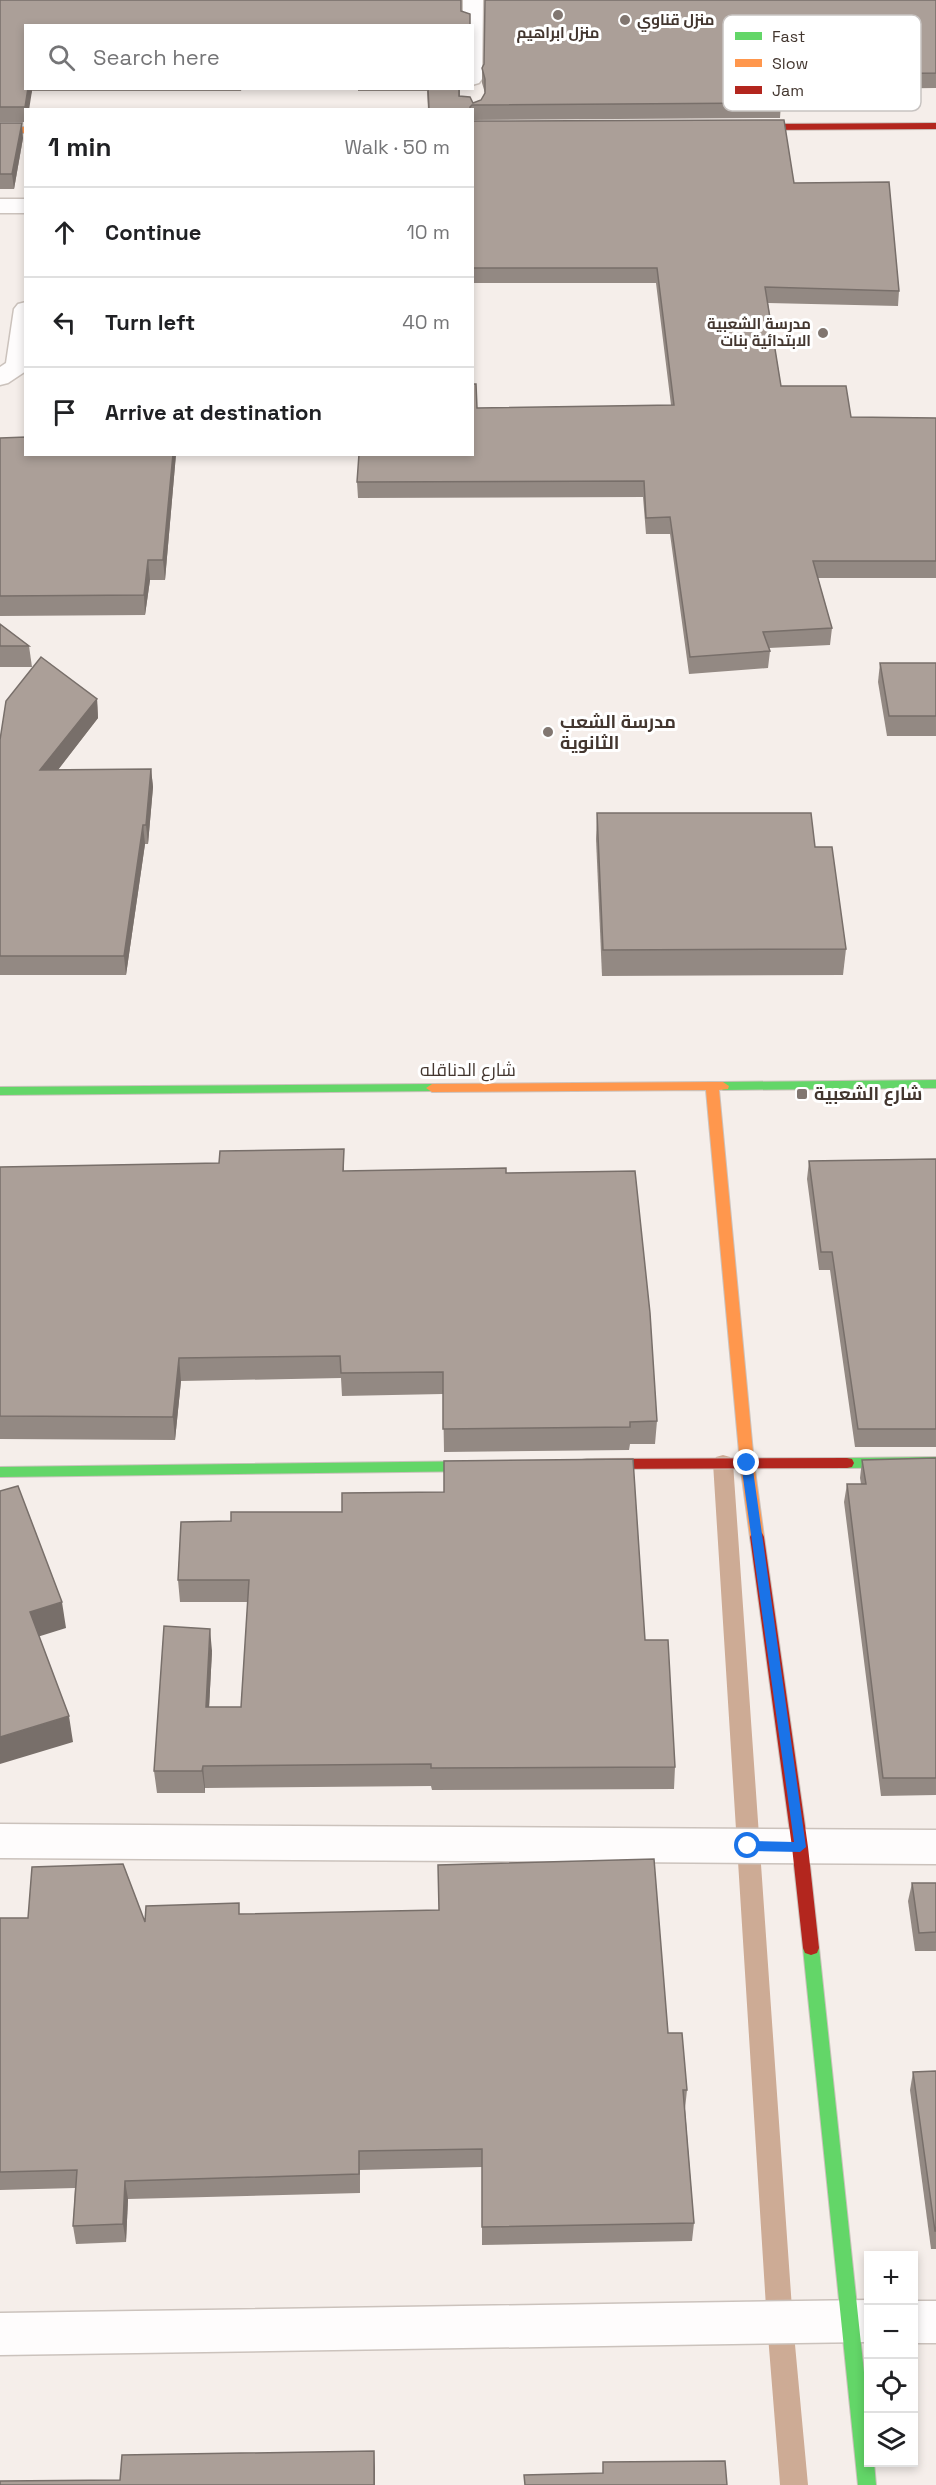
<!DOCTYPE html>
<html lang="en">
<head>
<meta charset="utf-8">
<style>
	body { margin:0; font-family:"Space Grotesk",Cairo,sans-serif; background:#f6f6f6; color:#202124 }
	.controls { position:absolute; right:18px; bottom:18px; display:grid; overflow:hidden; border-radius:0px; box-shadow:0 3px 9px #0003 }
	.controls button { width:54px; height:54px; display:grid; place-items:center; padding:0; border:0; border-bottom:2px solid #e0e0e0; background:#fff; color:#202124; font:30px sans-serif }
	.stop { position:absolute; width:18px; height:18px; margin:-14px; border:4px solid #1a73e8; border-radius:50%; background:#fff }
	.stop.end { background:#1a73e8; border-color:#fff; box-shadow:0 2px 6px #0008 }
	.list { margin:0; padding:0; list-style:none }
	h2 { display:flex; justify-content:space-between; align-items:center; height:78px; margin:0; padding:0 24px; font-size:26px }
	h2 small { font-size:20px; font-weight:400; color:#757577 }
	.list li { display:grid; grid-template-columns:39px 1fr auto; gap:18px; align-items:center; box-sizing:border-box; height:90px; padding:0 24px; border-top:2px solid #e0e0e0 }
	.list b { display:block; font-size:22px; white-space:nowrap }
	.list em { font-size:20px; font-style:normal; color:#757577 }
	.icon { flex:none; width:33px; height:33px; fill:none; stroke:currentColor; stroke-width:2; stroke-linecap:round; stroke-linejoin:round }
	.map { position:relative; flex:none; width:936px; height:2485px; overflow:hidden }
	.search { position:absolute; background:#fff; box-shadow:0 3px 9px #0003; left:24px; top:24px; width:450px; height:66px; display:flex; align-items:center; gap:15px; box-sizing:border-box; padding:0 21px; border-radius:0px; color:#757577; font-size:22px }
	.panel { position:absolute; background:#fff; box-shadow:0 3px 9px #0003; left:24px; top:108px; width:450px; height:348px; border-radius:0px }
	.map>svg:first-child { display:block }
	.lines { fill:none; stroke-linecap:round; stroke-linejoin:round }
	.stream { fill:#cdab95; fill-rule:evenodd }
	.lane-casing { stroke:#cbc2bc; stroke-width:3 }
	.street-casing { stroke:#cbc2bc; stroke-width:3 }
	.fast-casing { stroke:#cbc2bc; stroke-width:2 }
	.slow-casing { stroke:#cbc2bc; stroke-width:2 }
	.jam-casing { stroke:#cbc2bc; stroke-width:2 }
	.lane { fill:#fefcfc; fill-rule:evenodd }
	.street { fill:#fefcfc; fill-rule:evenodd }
	.fast { fill:#63d668; fill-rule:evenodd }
	.slow { fill:#ff974d; fill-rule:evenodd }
	.jam { fill:#b3261e; fill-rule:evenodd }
	.wall { fill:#938983 }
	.shaded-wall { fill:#786f6a }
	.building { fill:#ab9f98; stroke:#786f6a; stroke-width:1.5 }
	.route { fill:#1a73e8 }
	.poi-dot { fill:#817670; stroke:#fff; stroke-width:2 }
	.labels { text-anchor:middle; stroke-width:6; stroke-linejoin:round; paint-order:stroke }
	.far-poi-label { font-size:15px; font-weight:bold; fill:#43362f; stroke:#fff; text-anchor:start }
	.poi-label { font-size:18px; font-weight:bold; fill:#43362f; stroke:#fff; text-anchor:start }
	.street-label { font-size:18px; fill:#43362f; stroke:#fff }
	.key { fill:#fff; stroke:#c7c3c1; stroke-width:1.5 }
	.key-label { font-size:16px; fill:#43362f }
</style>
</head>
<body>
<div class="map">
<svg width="936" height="2485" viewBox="0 0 936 2485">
	<rect width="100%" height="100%" fill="#f5eeea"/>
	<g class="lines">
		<!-- stream -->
		<polygon class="stream" points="723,1455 730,1457 733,1463 793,2323 808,2485 780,2485 767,2323 713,1463 716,1457"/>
		<!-- lane casing -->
		<g class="lane-casing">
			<g id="lane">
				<rect x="0" y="199" width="26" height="14"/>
				<polygon points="26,302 26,371 8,383 0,385 0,367 6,363 14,309 18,304"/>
			</g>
		</g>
		<!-- street casing -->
		<g class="street-casing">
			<g id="street">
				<polygon points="463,0 483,0 482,79 479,83 472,85 472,26 463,26"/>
				<polygon points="0,1824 936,1830 936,1864 0,1858"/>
				<polygon points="868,2300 868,2342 0,2355 0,2313"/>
				<rect x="914" y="2301" width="22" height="42"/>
			</g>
		</g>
		<!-- fast casing -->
		<g class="fast-casing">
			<g id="fast">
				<polygon points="936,1080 936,1088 723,1090 717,1086 723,1082"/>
				<polygon points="432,1084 437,1085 438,1088 437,1091 0,1095 0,1087"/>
				<polygon points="936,1457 936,1467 847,1468 842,1467 840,1463 842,1459 847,1458"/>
				<polygon points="487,1461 492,1462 494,1466 492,1470 487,1471 0,1477 0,1467"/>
				<polygon points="811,1941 817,1943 819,1948 868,2410 868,2462 874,2462 876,2485 858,2485 803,1948 805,1943"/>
			</g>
		</g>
		<!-- slow casing -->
		<g class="slow-casing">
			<g id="slow">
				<rect x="0" y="127" width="26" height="6"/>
				<polygon points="712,1082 723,1082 729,1086 728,1089 719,1090 754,1463 764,1537 762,1541 752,1541 750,1537 740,1463 706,1090 432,1092 426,1088 432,1084"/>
			</g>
		</g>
		<!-- jam casing -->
		<g class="jam-casing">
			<g id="jam">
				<polygon points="936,123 936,129 740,130 736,127 740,124"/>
				<polygon points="847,1458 852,1459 854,1463 852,1467 847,1468 587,1469 582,1468 580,1464 582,1460 587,1459"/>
				<polygon points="757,1531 762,1533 764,1537 808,1847 819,1948 817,1953 811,1955 805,1953 803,1948 792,1847 750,1537 752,1533"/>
			</g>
		</g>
		<!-- lane -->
		<use href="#lane" class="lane"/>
		<!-- street -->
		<use href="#street" class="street"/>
		<!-- fast -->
		<use href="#fast" class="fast"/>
		<!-- slow -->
		<use href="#slow" class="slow"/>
		<!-- jam -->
		<use href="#jam" class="jam"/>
	</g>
	<!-- wall -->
	<g class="wall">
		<polygon points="0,0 26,26 26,88 242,88 241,91 32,91 26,110 26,122 0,122"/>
		<polygon points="936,0 936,88 779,90 781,103 780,118 472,120 472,110 428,110 427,91 358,91 358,88 460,88 460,97 473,103 481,100 485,93 482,83 482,68"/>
		<polygon points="472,121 794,183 899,291 898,306 768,303 781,386 851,417 936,418 936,578 818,578 832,628 830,645 769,648 770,651 768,668 689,674 670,534 646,534 643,497 358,498 357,482 477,408 671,405 656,283 472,283"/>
		<polygon points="0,123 23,138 14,189 0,189"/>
		<polygon points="0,438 26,454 176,454 165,580 150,580 145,615 0,616"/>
		<polygon points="0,624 29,646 32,667 0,667"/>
		<polygon points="880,663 936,663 936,736 887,736 878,682"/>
		<polygon points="97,699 98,718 58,770 151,769 153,787 148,844 145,844 126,975 0,975 0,740"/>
		<polygon points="597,813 815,847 846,949 843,975 602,976 596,839"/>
		<polygon points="344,1149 344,1171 506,1173 657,1421 655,1444 630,1444 629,1450 444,1452 443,1394 342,1396 341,1378 181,1381 175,1440 0,1439 0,1167 219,1163"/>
		<polygon points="936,1159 936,1447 855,1447 830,1270 819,1270 807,1179 809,1161"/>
		<polygon points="936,1458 936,1795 881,1796 844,1502 847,1484 861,1484 860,1478 862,1460"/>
		<polygon points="181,1522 645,1640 675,1767 674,1789 432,1790 431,1786 205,1788 205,1793 157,1793 154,1771 212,1651 209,1707 241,1707 248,1602 180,1602 178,1580"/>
		<polygon points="912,1883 936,1883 936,1951 915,1951 908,1901"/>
		<polygon points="240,1914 668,2033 687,2090 685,2109 694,2223 692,2241 482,2245 482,2167 360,2170 360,2193 128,2199 126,2242 76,2244 73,2226 75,2188 0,2190 0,1918 145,1922"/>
		<polygon points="936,2071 936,2249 931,2249 910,2090 913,2072"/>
	</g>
	<!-- shaded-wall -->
	<g class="shaded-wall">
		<polygon points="28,88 32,88 32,91 29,110 26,110 26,113 25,107"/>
		<polygon points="22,123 23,138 14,189 12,174"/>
		<polygon points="173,454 176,454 165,580 163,560"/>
		<polygon points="148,560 150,580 145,615 144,595"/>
		<polygon points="97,699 98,718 43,789 40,770"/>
		<polygon points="151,769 153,787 148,844 146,825"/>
		<polygon points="143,825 145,844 126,975 124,956"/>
		<polygon points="179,1358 181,1381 175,1440 173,1417"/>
		<polygon points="62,1602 66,1628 34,1638 30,1612"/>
		<polygon points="210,1629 212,1651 208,1728 206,1707"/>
		<polygon points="69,1716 73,1742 0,1764 0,1737"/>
		<polygon points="203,1766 205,1788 205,1793 202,1771"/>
		<polygon points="125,2181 128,2199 126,2242 123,2224"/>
		<polygon points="374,2451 375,2468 375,2485 374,2485"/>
	</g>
	<!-- building -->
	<g class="building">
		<polygon points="0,0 461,0 461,11 470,14 470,26 26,26 26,88 28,88 25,107 0,107"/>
		<polygon points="485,0 936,0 936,73 777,75 781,103 472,105 470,107 470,110 429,110 428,88 459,88 459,96 470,97 473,103 481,100 485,93 485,79 482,68 484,64"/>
		<polygon points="784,120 794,183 889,182 899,291 765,287 781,386 846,386 851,417 936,418 936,561 813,561 832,628 763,632 770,651 690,657 670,517 646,518 644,481 357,482 359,454 472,454 472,384 476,384 477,408 674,405 657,268 472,268 472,121"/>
		<polygon points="0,123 22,123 12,174 0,174"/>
		<polygon points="26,437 26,454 173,454 163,560 148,560 144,595 0,596 0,438"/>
		<polygon points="0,624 29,646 0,646"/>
		<polygon points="41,657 97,699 40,770 151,769 146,825 143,825 124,956 0,956 0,740 6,701"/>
		<polygon points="880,663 936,663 936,716 889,716"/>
		<polygon points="597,813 811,813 815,847 832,847 846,949 603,950"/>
		<polygon points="344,1149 343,1171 506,1168 506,1173 635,1171 650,1313 657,1421 630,1422 630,1427 443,1429 443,1372 341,1373 340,1356 179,1358 173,1417 0,1416 0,1167 219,1163 220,1151"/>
		<polygon points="936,1159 936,1429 858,1429 832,1252 821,1252 809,1161"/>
		<polygon points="936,1458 936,1778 883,1778 847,1484 866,1484 862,1460"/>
		<polygon points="633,1459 645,1640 668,1640 675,1767 431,1768 431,1764 203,1766 202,1771 154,1771 164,1626 210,1629 206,1707 241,1707 249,1580 178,1580 181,1522 231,1521 231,1512 342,1512 342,1493 444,1492 444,1461"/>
		<polygon points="18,1486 62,1602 30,1612 69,1716 0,1737 0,1491"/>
		<polygon points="654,1859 668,2033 682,2033 687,2090 683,2090 694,2223 482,2227 482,2149 359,2151 359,2174 125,2181 123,2224 73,2226 77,2170 0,2172 0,1918 28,1918 32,1867 123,1864 145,1922 146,1906 239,1903 239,1914 439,1910 438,1865"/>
		<polygon points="912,1883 936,1883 936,1932 919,1933"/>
		<polygon points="936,2071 936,2231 935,2231 913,2072"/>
		<polygon points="374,2451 374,2485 0,2485 0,2481 120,2480 122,2455"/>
		<polygon points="725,2461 727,2485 525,2485 524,2475 603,2473 603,2462"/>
	</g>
	<!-- route -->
	<polygon class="route" points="747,1459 752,1463 806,1847 800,1852 748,1851 742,1846 748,1841 794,1842 741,1463"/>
	<!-- markers -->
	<g class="poi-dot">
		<circle cx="558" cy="15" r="6"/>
		<circle cx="625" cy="20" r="6"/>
		<circle cx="823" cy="333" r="6"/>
		<circle cx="548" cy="732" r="6"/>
		<rect x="796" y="1088" width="12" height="12" rx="3"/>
	</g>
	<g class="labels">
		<!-- far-poi labels -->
		<g class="far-poi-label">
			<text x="637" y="25">منزل قناوي</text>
			<text x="558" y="38" text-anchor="middle">منزل ابراهيم</text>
			<text x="811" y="329" text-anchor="end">مدرسة الشعبية<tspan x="811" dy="17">الابتدائية بنات</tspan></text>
		</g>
		<!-- poi labels -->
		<g class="poi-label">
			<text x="560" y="728">مدرسة الشعب<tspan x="560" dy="21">الثانوية</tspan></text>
			<text x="814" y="1100">شارع الشعبية</text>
		</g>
		<!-- street labels -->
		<g class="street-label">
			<text x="468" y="1076">شارع الدناقله</text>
		</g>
	</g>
	<!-- legend -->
	<rect x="723" y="15" width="198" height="96" rx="9" class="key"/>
	<rect x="735" y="32" width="27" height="8" fill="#63d668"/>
	<rect x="735" y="59" width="27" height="8" fill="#ff974d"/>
	<rect x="735" y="86" width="27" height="8" fill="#b3261e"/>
	<g class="key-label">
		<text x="772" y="42">Fast</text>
		<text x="772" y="69">Slow</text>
		<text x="772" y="96">Jam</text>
	</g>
</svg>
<div class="controls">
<button>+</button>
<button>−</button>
<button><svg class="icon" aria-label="locate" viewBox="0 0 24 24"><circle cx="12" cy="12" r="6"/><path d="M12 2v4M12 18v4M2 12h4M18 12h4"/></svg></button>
<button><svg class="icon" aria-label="layers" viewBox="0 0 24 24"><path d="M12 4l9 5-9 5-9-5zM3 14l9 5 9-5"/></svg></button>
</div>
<div class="stop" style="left:748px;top:1846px"></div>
<div class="stop end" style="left:747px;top:1463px"></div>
<div class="search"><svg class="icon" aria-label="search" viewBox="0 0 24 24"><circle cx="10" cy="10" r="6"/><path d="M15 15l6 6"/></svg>Search here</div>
<section class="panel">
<h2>1 min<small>Walk · 50 m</small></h2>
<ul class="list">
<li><svg class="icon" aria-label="ahead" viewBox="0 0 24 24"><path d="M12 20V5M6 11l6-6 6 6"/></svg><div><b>Continue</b></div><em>10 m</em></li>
<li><svg class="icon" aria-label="left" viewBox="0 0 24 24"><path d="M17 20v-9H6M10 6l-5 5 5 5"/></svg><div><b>Turn left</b></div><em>40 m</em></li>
<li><svg class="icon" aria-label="arrive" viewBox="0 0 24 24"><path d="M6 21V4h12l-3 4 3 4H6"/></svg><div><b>Arrive at destination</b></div></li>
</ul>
</section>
</div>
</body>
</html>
